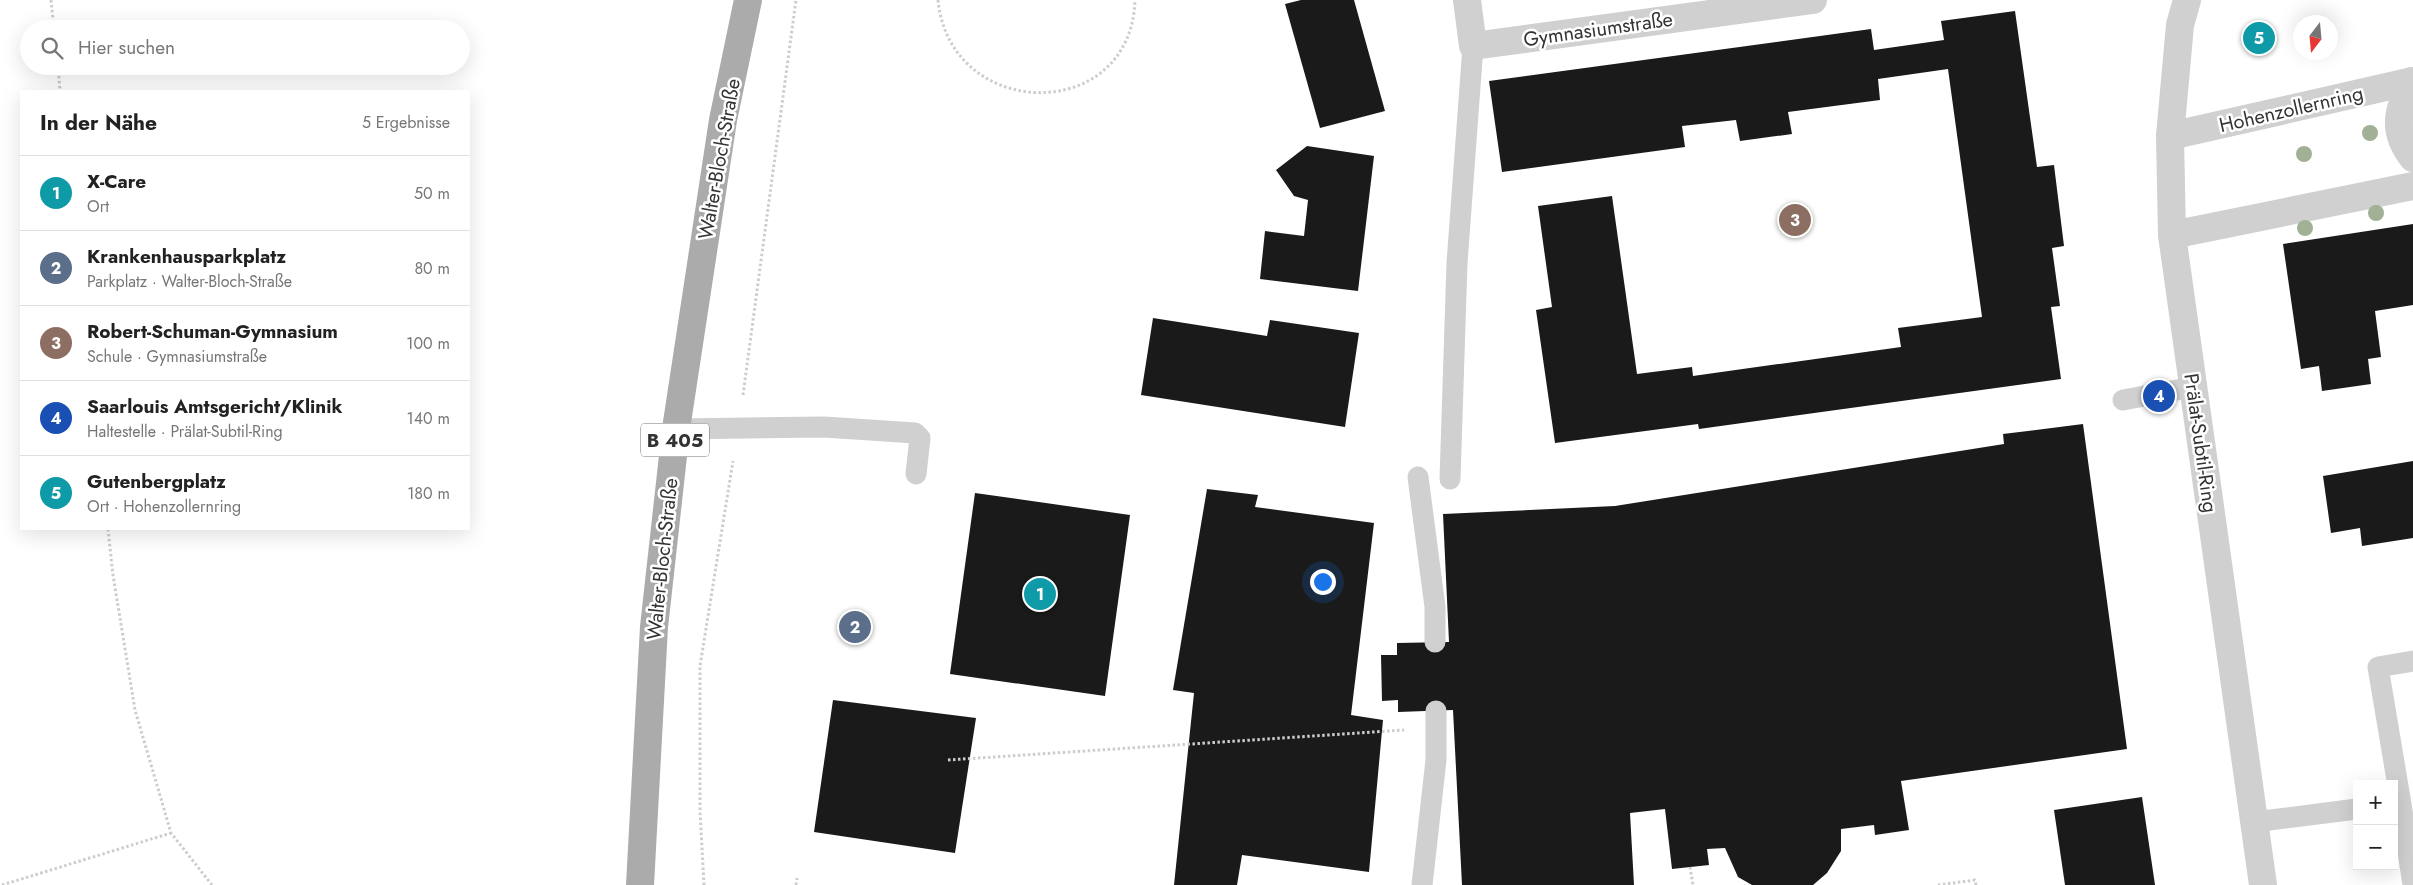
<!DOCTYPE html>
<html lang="de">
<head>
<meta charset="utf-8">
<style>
	body { margin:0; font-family:Jost,sans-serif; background:#f2f2f2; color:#222 }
	.controls { position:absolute; right:15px; bottom:15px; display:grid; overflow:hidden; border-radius:0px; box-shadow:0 5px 20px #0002 }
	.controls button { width:45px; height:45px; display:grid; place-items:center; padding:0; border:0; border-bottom:1px solid #e0e0e0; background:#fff; color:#222; font:25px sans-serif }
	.compass { position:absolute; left:2293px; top:15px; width:45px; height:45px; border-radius:50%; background:#fff; box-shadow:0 5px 20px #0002; rotate:196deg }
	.you { position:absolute; left:1322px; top:581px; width:18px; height:18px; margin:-12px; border:4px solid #fff; border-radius:50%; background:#1a73e8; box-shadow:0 0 0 8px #1a73e833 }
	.badge { display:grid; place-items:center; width:32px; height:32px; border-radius:50%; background:#d93025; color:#fff; font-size:16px; font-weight:700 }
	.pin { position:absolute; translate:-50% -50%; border:2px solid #fff; box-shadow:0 1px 5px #0006 }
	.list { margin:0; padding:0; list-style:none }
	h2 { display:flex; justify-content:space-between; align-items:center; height:65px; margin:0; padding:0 20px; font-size:21px }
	h2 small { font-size:16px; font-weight:400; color:#767676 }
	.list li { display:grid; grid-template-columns:32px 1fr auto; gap:15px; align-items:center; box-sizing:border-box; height:75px; padding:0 20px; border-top:1px solid #e0e0e0 }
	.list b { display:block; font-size:19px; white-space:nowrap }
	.list p { margin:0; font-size:16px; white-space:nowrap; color:#767676 }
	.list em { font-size:16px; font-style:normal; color:#767676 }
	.icon { flex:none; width:28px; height:28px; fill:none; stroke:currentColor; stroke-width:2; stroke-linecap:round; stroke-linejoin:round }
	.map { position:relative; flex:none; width:2413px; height:885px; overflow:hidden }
	.search { position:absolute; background:#fff; box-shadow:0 5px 20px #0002; left:20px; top:20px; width:450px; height:55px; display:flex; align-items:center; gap:12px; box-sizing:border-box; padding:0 18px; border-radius:28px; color:#767676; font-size:19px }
	.panel { position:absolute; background:#fff; box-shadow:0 5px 20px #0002; left:20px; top:90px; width:450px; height:440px; border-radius:0px }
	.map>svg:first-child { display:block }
	.building { fill:#1a1a1a }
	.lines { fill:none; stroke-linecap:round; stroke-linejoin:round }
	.path { stroke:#cdcdcd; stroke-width:3; stroke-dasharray:2.5 2.5; stroke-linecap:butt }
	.service { stroke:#d0d0d0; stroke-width:21 }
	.minor { stroke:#d0d0d0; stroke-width:28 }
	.tertiary { stroke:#d0d0d0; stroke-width:28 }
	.primary { stroke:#ababab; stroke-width:28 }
	.tree { fill:#a2b095 }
	.labels { text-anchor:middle; stroke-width:5; stroke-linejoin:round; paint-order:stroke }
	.shield { fill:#fff; stroke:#707070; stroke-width:1 }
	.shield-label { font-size:19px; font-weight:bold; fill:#333 }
	.street-label { font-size:20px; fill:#333; stroke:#fff }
</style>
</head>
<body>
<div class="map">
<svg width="2413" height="885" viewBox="0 0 2413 885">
	<rect width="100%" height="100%" fill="#fff"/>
	<!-- building -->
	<g class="building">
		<polygon points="1301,0 1354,0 1385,111 1320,128 1285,4"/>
		<polygon points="2015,11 2037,167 2054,165 2064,246 2052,248 2060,306 2051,307 2061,379 1699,429 1698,424 1555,443 1536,310 1552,307 1538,206 1612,196 1637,374 1692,367 1693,376 1901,347 1898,328 1982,317 1948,69 1878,79 1880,100 1788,112 1792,134 1740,141 1736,120 1682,126 1685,147 1502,172 1489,81 1871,29 1874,50 1944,40 1941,21"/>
		<polygon points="1307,146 1374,156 1358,291 1260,279 1265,231 1304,236 1308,200 1294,196 1276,170"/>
		<polygon points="2413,224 2413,305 2375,311 2381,357 2368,359 2371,384 2322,391 2319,366 2301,369 2283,244"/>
		<polygon points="1153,318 1267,336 1270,320 1359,333 1345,427 1141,395"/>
		<polygon points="2083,424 2127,749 1901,781 1909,830 1875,835 1874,825 1841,829 1841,851 1827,873 1813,885 1752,885 1738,877 1725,848 1707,849 1709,865 1672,869 1665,809 1630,813 1634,885 1462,885 1453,710 1398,712 1398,700 1382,701 1381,655 1397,655 1397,643 1449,642 1443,514 1615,506 2004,444 2003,434"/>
		<polygon points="2413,461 2413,538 2362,546 2360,528 2331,533 2323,476"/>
		<polygon points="1207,489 1258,495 1255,507 1374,523 1351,715 1383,720 1369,872 1242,855 1237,885 1174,885 1194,693 1173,690"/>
		<polygon points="975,493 1130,515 1105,696 950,674"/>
		<polygon points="833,700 976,718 955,853 814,832"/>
		<polygon points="2142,797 2155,885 2065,885 2054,810"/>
	</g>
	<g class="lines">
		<!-- path -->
		<g class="path">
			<polyline points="51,0 54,29"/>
			<path d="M938,0C950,122 1131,125 1135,0"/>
			<polyline points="58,66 60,91"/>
			<polyline points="743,395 796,0"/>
			<polyline points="108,529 113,575 135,710 171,833 212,885"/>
			<polyline points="948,760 1404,730"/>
			<polyline points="1690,867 1693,885"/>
			<polyline points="2,885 171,833"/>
			<polyline points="704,885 700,811 700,666 733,461"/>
			<polyline points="796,885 797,878"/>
			<polyline points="1938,885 1975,880 1976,885"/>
		</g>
		<!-- service -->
		<g class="service">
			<polyline points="2123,400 2193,387"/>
			<polyline points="676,429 824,427 915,433 920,438 916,474"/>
			<polyline points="1418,477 1435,607 1435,642"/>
			<polyline points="1450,479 1457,263 1473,46"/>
			<polyline points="2254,822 2357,809"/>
			<polyline points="1422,885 1436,760 1436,711"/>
			<polyline points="2413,885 2401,804 2378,667 2413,661"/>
		</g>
		<!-- minor -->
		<g class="minor">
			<polyline points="1467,0 1473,46 1813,0"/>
			<path d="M2412,81C2398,111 2391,130 2413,158"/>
			<polyline points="2170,136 2413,81"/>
			<polyline points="2172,235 2413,186"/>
		</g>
		<!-- tertiary -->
		<polyline class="tertiary" points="2187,0 2180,25 2170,136 2172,235 2263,885"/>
		<!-- primary -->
		<polyline class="primary" points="640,885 654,627 676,429 723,120 748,0"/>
	</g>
	<!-- trees -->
	<g class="tree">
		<circle cx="2370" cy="133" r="8"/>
		<circle cx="2304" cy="154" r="8"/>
		<circle cx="2376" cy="213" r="8"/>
		<circle cx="2305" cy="228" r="8"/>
	</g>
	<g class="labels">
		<!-- shield labels -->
		<rect class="shield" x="641" y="423.5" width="68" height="33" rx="4"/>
		<g class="shield-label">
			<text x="675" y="447">B 405</text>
		</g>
		<!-- street labels -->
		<g class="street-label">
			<text transform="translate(1598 29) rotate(-8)" y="7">Gymnasiumstraße</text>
			<text transform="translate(2291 109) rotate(-13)" y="7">Hohenzollernring</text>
			<text transform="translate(719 159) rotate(-80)" y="7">Walter-Bloch-Straße</text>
			<text transform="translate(2201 443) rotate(82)" y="7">Prälat-Subtil-Ring</text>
			<text transform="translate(662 559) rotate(-84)" y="7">Walter-Bloch-Straße</text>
		</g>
	</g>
</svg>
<div class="controls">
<button>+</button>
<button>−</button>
</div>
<svg class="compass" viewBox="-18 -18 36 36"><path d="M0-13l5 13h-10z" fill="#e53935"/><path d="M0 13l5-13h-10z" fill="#767676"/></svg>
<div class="you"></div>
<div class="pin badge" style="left:1040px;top:594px;background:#0f9aa8">1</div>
<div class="pin badge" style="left:855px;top:627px;background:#5c6f8a">2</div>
<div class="pin badge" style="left:1795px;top:220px;background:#8d6e63">3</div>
<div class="pin badge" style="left:2159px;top:396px;background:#1a4fb4">4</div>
<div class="pin badge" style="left:2259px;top:38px;background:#0f9aa8">5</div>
<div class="search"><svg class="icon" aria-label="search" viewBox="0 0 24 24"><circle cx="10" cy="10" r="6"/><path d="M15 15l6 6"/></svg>Hier suchen</div>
<section class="panel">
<h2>In der Nähe<small>5 Ergebnisse</small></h2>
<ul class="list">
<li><span class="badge" style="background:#0f9aa8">1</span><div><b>X-Care</b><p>Ort</p></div><em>50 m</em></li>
<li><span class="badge" style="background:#5c6f8a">2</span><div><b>Krankenhausparkplatz</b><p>Parkplatz · Walter-Bloch-Straße</p></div><em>80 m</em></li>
<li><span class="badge" style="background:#8d6e63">3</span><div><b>Robert-Schuman-Gymnasium</b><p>Schule · Gymnasiumstraße</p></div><em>100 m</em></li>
<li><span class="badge" style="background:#1a4fb4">4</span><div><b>Saarlouis Amtsgericht/Klinik</b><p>Haltestelle · Prälat-Subtil-Ring</p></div><em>140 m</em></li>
<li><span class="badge" style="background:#0f9aa8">5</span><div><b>Gutenbergplatz</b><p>Ort · Hohenzollernring</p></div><em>180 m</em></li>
</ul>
</section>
</div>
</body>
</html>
